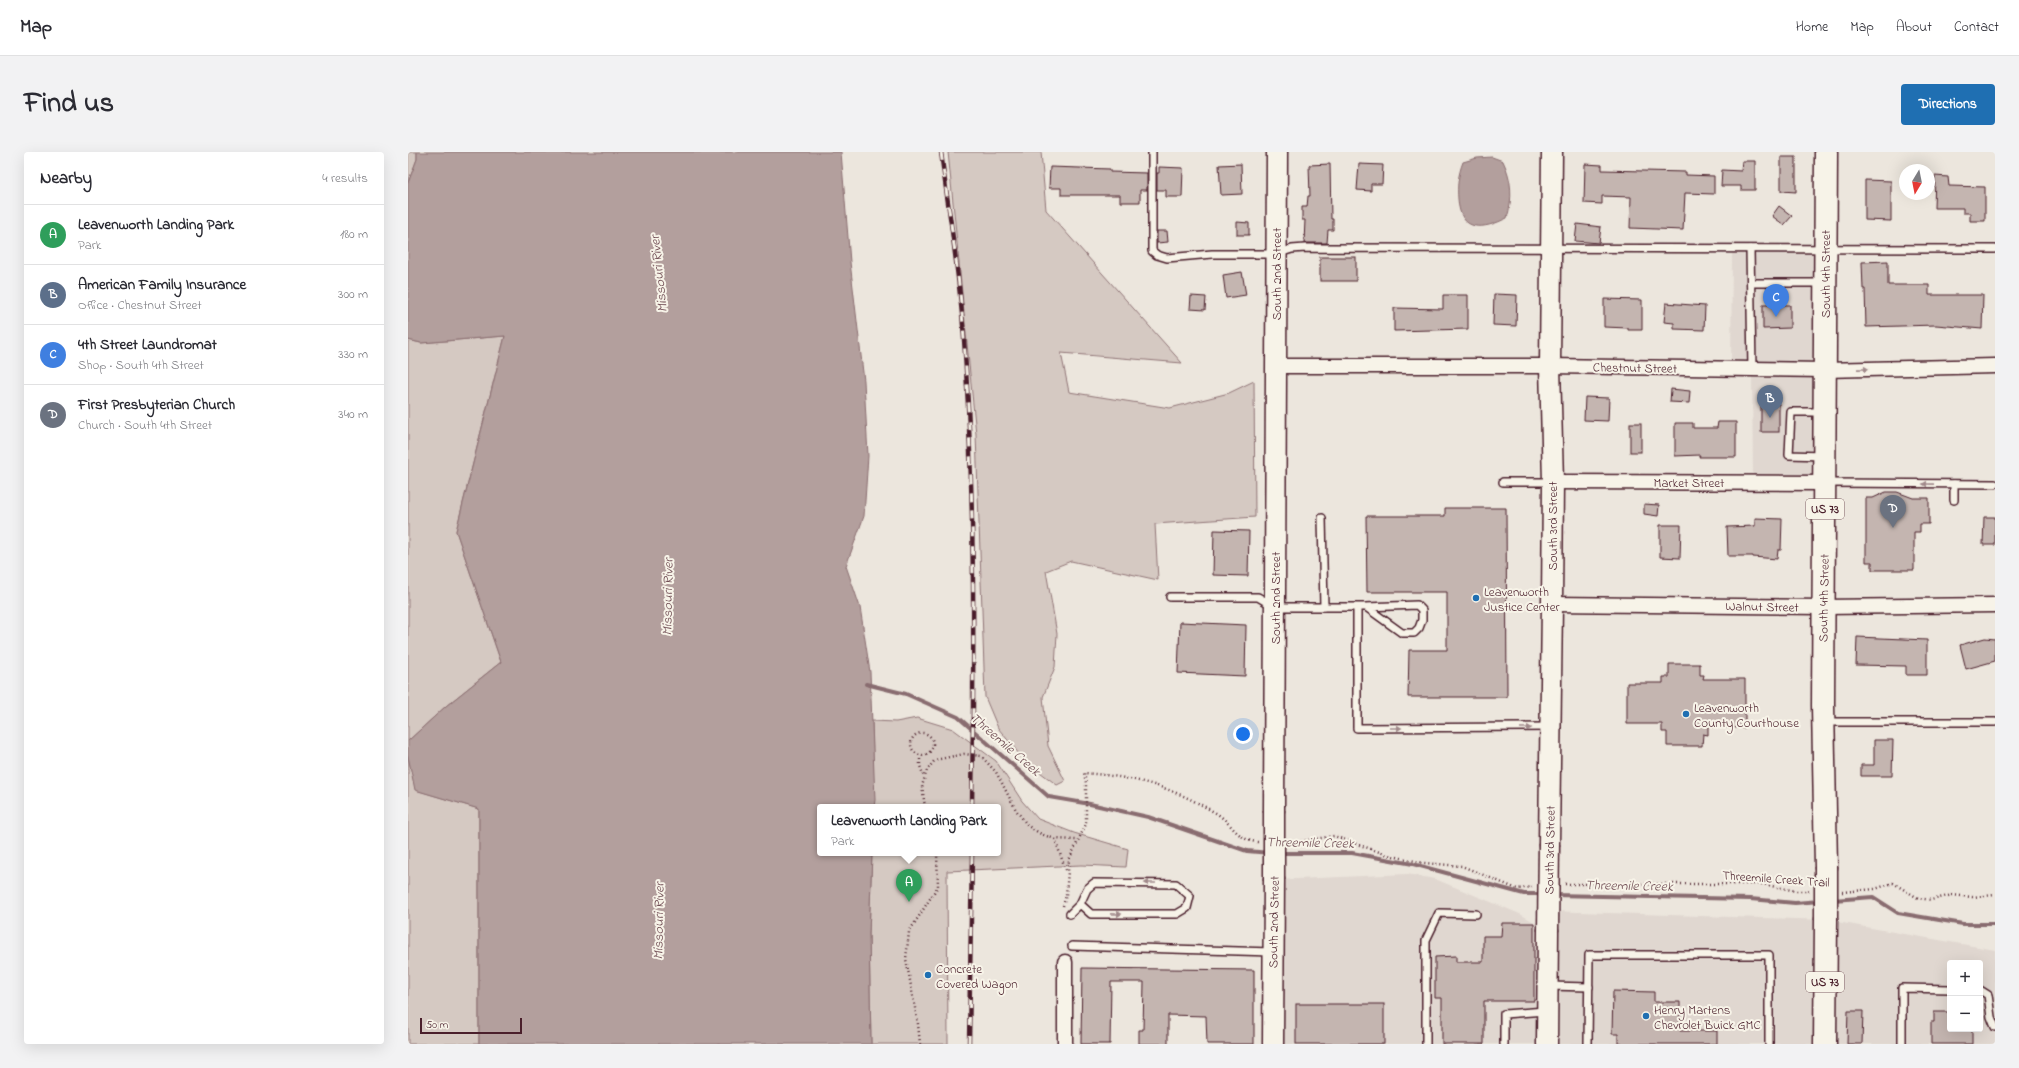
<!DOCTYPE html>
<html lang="en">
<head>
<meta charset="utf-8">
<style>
	body { margin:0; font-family:"Indie Flower",sans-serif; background:#f2f2f3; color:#2b2b33 }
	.controls { position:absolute; right:12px; bottom:12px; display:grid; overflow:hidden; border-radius:4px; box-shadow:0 4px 16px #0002 }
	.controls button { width:36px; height:36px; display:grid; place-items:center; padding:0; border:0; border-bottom:1px solid #e1e1e2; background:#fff; color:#2b2b33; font:20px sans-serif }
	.compass { position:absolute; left:1491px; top:12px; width:36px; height:36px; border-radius:50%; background:#fff; box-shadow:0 4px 16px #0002; rotate:190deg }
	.scale { position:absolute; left:12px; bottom:10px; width:102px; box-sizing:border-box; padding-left:4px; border:2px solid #4a1f2b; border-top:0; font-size:11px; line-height:14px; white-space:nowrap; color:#4a1f2b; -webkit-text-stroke:3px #f7f3e8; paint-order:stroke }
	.you { position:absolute; left:835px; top:582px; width:14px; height:14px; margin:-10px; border:3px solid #fff; border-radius:50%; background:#1a73e8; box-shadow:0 0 0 6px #1a73e833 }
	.badge { display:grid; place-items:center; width:26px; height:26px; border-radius:50%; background:#1f6fb2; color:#fff; font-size:13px; font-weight:700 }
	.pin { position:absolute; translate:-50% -33px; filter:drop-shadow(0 1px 2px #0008) }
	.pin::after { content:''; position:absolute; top:21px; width:14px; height:12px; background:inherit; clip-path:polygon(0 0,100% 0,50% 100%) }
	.popup { position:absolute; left:409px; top:652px; width:184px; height:52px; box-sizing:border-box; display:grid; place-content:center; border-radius:4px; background:#fff; filter:drop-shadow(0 1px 3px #0005); font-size:13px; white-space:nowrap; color:#7c7c81 }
	.popup b { font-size:15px; color:#2b2b33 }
	.popup::after { content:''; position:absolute; left:50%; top:100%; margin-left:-8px; border:8px solid transparent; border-top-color:#fff }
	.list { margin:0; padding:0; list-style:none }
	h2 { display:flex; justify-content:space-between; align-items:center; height:52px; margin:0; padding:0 16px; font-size:17px }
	h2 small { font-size:13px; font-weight:400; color:#7c7c81 }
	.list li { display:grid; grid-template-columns:26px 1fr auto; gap:12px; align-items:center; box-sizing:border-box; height:60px; padding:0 16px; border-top:1px solid #e1e1e2 }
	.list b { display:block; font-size:15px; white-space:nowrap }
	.list p { margin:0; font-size:13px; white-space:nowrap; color:#7c7c81 }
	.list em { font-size:13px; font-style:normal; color:#7c7c81 }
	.map { position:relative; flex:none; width:1587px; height:892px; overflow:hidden; border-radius:4px }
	header { display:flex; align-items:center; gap:24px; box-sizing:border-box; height:56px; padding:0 20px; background:#fff; border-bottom:1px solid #e1e1e2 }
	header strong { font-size:19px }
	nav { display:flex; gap:22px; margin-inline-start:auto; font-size:14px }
	.intro { display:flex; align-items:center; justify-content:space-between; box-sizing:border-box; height:96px; padding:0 24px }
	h1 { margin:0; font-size:28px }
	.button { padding:10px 18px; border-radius:4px; background:#1f6fb2; color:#fff; font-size:14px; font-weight:700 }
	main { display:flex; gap:24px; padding:0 24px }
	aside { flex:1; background:#fff; border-radius:4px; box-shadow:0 4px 16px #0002 }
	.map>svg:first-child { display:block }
	.built { fill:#e0d7d0; fill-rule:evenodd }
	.green { fill:#d5c9c2; stroke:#907476 }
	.water { fill:#b39f9d; stroke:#896c6f }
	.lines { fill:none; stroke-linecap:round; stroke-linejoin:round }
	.stream { stroke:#896c6f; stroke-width:4 }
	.building { fill:#c4b5b0; stroke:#4a1f2b }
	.lane-casing { stroke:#4a1f2b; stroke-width:10 }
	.street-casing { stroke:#4a1f2b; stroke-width:17 }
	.secondary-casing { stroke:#4a1f2b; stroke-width:23 }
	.highway-casing { stroke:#4a1f2b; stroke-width:25 }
	.path { stroke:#4a1f2b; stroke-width:2.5; stroke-dasharray:1 3; stroke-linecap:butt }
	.lane { stroke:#f7f3e8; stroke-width:7 }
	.street { stroke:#f7f3e8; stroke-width:14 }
	.secondary { stroke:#f7f3e8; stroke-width:20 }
	.highway { stroke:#f7f3e8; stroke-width:22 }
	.rail-casing { stroke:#4a1f2b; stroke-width:4.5 }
	.rail { stroke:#f7f3e8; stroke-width:3; stroke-dasharray:9; stroke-linecap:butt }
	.secondary-bridge-casing { stroke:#4a1f2b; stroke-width:23; stroke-linecap:butt }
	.highway-bridge-casing { stroke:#4a1f2b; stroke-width:25; stroke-linecap:butt }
	.secondary-bridge { stroke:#f7f3e8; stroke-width:20 }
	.highway-bridge { stroke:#f7f3e8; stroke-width:22 }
	.oneway { fill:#a0898a }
	.poi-dot { fill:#1f6fb2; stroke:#f7f3e8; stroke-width:1.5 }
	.labels { text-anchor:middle; stroke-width:4; stroke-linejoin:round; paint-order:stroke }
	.shield { fill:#f7f3e8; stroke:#7e5f64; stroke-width:1 }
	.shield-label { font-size:12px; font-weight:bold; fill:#4a1f2b }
	.street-label { font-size:13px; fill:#4a1f2b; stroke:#f7f3e8 }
	.poi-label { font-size:13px; fill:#4a1f2b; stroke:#f7f3e8; text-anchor:start }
	.water-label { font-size:14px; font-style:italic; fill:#6f4c53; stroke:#f7f3e8 }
</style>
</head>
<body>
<header>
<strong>Map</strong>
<nav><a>Home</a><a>Map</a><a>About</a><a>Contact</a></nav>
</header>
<div class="intro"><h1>Find us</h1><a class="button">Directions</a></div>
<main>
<aside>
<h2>Nearby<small>4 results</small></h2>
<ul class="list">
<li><span class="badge" style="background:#2e9e5b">A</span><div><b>Leavenworth Landing Park</b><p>Park</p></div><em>180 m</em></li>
<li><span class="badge" style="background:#5c6f8a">B</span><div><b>American Family Insurance</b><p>Office · Chestnut Street</p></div><em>300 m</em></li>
<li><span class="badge" style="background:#3f7fe0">C</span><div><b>4th Street Laundromat</b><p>Shop · South 4th Street</p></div><em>330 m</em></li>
<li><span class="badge" style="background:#6b7280">D</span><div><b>First Presbyterian Church</b><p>Church · South 4th Street</p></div><em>340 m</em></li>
</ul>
</aside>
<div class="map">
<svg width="1587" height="892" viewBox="0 0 1587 892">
	<rect width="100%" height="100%" fill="#ece6dd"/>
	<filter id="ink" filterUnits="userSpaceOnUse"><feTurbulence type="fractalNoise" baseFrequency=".025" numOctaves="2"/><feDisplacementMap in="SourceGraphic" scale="8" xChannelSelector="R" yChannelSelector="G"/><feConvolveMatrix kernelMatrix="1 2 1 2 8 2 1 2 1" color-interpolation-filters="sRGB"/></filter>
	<g filter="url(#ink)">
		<!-- built -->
		<g class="built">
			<polygon points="1324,97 1417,97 1417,331 1345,331 1344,217 1323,216"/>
			<path d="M999,722L1027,727L1112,762L1140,778V759L1418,768L1587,798V892H865L866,728ZM1542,811H1572V877H1542Z"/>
		</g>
		<!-- green -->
		<g class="green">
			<polygon points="0,0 9,0 9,7 0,31"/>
			<polygon points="540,0 633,0 638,58 774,211 653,201 661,240 762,256 821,241 846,229 847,365 747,372 750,428 663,409 638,419 649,482 647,515 635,545 640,594 657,629 649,633 616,608 590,576 577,545 568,282"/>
			<polygon points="97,184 48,379 93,510 38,554 0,589 0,188 13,191"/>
			<polygon points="509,566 545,577 588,609 614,649 630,667 666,681 720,697 718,715 673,713 539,719 540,892 463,892 461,782 464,701 590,701 590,655 466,655 464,569 488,570"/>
			<polygon points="0,604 8,638 71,657 71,892 0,892"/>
		</g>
		<!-- water -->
		<g class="water">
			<polygon points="9,0 433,0 442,110 456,229 460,304 456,364 438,414 452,455 462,520 467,648 466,655 412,655 412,701 464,701 461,782 463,892 71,892 71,657 7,638 0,604 0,589 38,554 93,510 48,379 97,184 13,191 0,188 0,31 9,7"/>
			<path d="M1084,5L1095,9C1104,28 1105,46 1099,66C1075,78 1052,81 1050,47C1049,34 1050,23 1055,10L1069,6Z"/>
		</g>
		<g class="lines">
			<!-- stream -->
			<g class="stream">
				<polyline points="458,532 498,542 550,565 641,645 682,652 740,665 839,699 862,701"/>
				<polyline points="872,701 944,701 1005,712 1116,742 1135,742"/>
				<polyline points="1145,743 1342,747 1387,751 1412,749"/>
				<polyline points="1425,748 1465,745 1490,761 1555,772 1587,772"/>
			</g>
		</g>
		<!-- building -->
		<g class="building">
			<polygon points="1373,5 1388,5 1388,40 1373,39"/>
			<polygon points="1334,9 1347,9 1347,38 1333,38 1333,34 1313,34 1314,18 1333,19"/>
			<polygon points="833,12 834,42 813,43 811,13"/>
			<polygon points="922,12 923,67 925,67 925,78 920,78 919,91 896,91 897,68 894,68 894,55 899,55 900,44 902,44 901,13"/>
			<polygon points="951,12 975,13 974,32 963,32 963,39 949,38"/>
			<polygon points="1177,12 1194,13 1194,18 1278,20 1278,23 1306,24 1306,42 1277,41 1275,78 1222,76 1223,45 1194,44 1194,52 1176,51"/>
			<polygon points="642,15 702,17 702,20 739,21 739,38 732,38 732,50 712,50 712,43 653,43 653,36 641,36"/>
			<polygon points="751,15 775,16 774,45 758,45 758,38 749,38 749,21 751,21"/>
			<polygon points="1527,24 1540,25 1541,34 1577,35 1577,69 1562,69 1562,61 1555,61 1555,56 1526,56"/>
			<polygon points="1457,28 1483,29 1483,69 1457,68"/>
			<polygon points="1371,54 1384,64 1376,73 1364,64"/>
			<polygon points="829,70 841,71 841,83 829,83"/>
			<polygon points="1169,72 1193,75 1191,91 1167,89"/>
			<polygon points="749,79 759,79 760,90 749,91"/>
			<rect x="912" y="105" width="36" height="24"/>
			<polygon points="1480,109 1480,133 1521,133 1521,143 1575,143 1574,177 1528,173 1458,175 1457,137 1455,137 1454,110"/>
			<polygon points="834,120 838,143 818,146 815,123"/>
			<polygon points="1086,142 1109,143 1108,174 1085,173"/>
			<polygon points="1035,143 1060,143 1060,177 986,179 986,156 1035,157"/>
			<polygon points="783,144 798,145 797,158 782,157"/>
			<polygon points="1196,147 1234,148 1234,178 1220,178 1220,176 1196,175"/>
			<polygon points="1258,151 1297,154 1296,178 1266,177 1266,171 1256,170"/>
			<polygon points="1355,153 1382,153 1382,176 1355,177"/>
			<polygon points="1263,237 1282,239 1281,251 1262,250"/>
			<polygon points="1177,245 1201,246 1200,269 1176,268"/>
			<rect x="1353" y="252" width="18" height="28"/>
			<polygon points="1310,270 1328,270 1328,305 1291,305 1292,303 1267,304 1267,271 1285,271 1285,276 1309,276"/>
			<rect x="1222" y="271" width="11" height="29"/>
			<polygon points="1478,340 1489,340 1505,346 1521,346 1521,372 1512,372 1512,380 1506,380 1506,418 1464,418 1464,410 1458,410 1458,346 1465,346"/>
			<polygon points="1236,352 1251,353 1250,364 1236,362"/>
			<polygon points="1037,356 1098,356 1099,545 1000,545 1001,498 1039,498 1039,440 959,440 958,364 1037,364"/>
			<polygon points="1576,365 1587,365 1587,393 1575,393"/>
			<polygon points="1347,366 1374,367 1373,398 1370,398 1369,407 1345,405 1345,404 1320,404 1319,375 1347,374"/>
			<polygon points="1252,373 1273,373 1272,406 1252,405"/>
			<polygon points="806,378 841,379 840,424 805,423"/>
			<polygon points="772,470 838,473 837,524 770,521"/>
			<polygon points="1449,485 1519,488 1519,523 1498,523 1498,514 1448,513"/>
			<polygon points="1577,486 1587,487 1587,509 1558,517 1552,493"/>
			<polygon points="1261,512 1292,512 1292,523 1296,523 1295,527 1337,527 1337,576 1300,575 1300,583 1295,582 1294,594 1259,594 1259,580 1254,580 1254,572 1219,572 1219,531 1255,531 1255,525 1261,525"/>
			<polygon points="1466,588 1485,588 1484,624 1453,624 1453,613 1466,613"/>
			<polygon points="1094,771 1126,771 1126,849 1076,849 1076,892 1034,892 1034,846 1027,846 1027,805 1048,804 1048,810 1075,810 1075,784 1093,784"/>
			<polygon points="674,816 846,818 846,892 799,892 798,864 760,863 760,892 731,892 731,878 735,878 736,830 703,830 702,892 673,892"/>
			<polygon points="1205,839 1246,840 1246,850 1272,850 1272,879 1309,879 1309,892 1210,892 1210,882 1204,882"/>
			<rect x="888" y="852" width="88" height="40"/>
			<polygon points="1440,859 1455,859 1454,892 1439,892"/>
			<polygon points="1526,860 1542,860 1542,877 1564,877 1564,892 1523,892 1523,870 1526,870"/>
		</g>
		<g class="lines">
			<!-- lane casing -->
			<g class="lane-casing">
				<g id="lane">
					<polyline points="744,0 744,99 749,103 759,106 804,102 868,102 884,97 897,96 1587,97"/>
					<polyline points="1342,97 1344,217"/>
					<polyline points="1343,131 1415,131"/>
					<polyline points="1414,260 1383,260 1381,303 1415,304"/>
					<polyline points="1095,330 1144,330"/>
					<polyline points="1419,331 1587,332"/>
					<polyline points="1546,348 1546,332"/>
					<polyline points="914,366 916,455"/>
					<polyline points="762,445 850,445 867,455 958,455 994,481 1006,481 1011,476 1014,468 1014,458 1009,453 958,455"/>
					<polyline points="949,456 949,576 1141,575"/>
					<polyline points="1417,570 1587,570"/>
					<polyline points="662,762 672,752 679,737 686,731 768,732 782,744 779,756 769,762 683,762 672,752"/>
					<polyline points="664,794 864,800"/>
					<polyline points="1141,834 1181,835"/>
					<polyline points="1572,838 1580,843 1583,865 1587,875"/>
					<polyline points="1018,892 1018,788 1031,761 1068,762"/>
					<polyline points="1096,892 1096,862 1137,859"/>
					<polyline points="1180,892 1181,803 1361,803 1361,892"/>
					<polyline points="1494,892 1494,836 1542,837"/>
				</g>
			</g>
			<!-- street casing -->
			<g class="street-casing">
				<g id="street">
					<polyline points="867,214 1142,214 1416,218 1587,214"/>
					<polyline points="1145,330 1417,331"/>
					<polyline points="1144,452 1415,455 1587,453"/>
					<polyline points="657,810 657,892"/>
				</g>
			</g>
			<!-- secondary casing -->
			<g class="secondary-casing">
				<g id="secondary">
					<polyline points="866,658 869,0"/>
					<polyline points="1141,692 1144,452 1145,330 1142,214 1144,0"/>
					<polyline points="865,892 866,728"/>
					<polyline points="1139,892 1140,779"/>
				</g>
			</g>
			<!-- highway casing -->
			<g class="highway-casing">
				<g id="highway">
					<polyline points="1418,715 1415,553 1418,0"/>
					<polyline points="1417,892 1418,768"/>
				</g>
			</g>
			<!-- path -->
			<g class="path">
				<circle cx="514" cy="592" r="11"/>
				<polyline points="512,603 512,614 516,625"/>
				<polyline points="517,655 514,634 519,618 527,608 556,602 573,604 588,620 608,658 620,674 633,682 647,687 669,688"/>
				<polyline points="647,687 658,719"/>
				<polyline points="881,691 926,684 980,703 1016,711 1054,714 1109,737 1124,735"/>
				<polyline points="1157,732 1354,732 1388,739 1401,739"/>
				<polyline points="1434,740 1467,737 1485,731 1510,746 1523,748 1544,743 1564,745 1587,743"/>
				<path d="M655,754L658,743L661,708L678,672V631L676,621C727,625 762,634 806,660C823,669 829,689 850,690"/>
				<polyline points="512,892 510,872 498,807 501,780 530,734 529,701"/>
			</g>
			<!-- lane -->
			<use href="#lane" class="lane"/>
			<!-- street -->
			<use href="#street" class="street"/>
			<!-- secondary -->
			<use href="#secondary" class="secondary"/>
			<!-- highway -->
			<use href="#highway" class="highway"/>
			<!-- rail casing -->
			<g class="rail-casing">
				<g id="rail">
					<path d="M533,0C541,62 552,124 556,187C567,342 566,499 564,655"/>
					<polyline points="561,892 564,701"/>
				</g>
			</g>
			<!-- rail -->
			<use href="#rail" class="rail"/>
			<!-- secondary-bridge casing -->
			<g class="secondary-bridge-casing">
				<g id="secondary-bridge">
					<polyline points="866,728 866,658"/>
					<polyline points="1140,779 1141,692"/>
				</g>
			</g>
			<!-- highway-bridge casing -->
			<g class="highway-bridge-casing">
				<polyline id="highway-bridge" points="1418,768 1418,715"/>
			</g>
			<!-- secondary-bridge -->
			<use href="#secondary-bridge" class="secondary-bridge"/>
			<!-- highway-bridge -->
			<use href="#highway-bridge" class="highway-bridge"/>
		</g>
		<!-- one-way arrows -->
		<defs><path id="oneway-solid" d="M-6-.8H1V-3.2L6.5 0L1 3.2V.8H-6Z"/></defs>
		<g class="oneway">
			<use href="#oneway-solid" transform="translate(1455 217) rotate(-1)"/>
			<use href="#oneway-solid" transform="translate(1520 332) rotate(-179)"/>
			<use href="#oneway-solid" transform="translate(988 576)"/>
			<use href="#oneway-solid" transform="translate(1118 576)"/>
			<use href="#oneway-solid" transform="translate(742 731) rotate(-180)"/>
			<use href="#oneway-solid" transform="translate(708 762) rotate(1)"/>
		</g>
	</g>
	<!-- markers -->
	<g class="poi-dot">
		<circle cx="1068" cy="446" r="4"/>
		<circle cx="1278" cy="562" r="4"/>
		<circle cx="520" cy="823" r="4"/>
		<circle cx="1238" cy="864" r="4"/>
	</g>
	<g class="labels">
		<!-- shield labels -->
		<g class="shield">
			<rect x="1398" y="347" width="38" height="20" rx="3"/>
			<rect x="1398" y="820" width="38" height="20" rx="3"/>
		</g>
		<g class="shield-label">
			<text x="1417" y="361">US 73</text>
			<text x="1417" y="834">US 73</text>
		</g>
		<!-- street labels -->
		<g class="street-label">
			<text transform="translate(868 122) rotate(-90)" y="5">South 2nd Street</text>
			<text transform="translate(1417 122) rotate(-90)" y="5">South 4th Street</text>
			<text transform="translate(1227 215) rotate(1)" y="5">Chestnut Street</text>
			<text x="1281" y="335">Market Street</text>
			<text transform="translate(1144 374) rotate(-90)" y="5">South 3rd Street</text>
			<text transform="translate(867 446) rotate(-90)" y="5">South 2nd Street</text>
			<text transform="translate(1415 446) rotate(-89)" y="5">South 4th Street</text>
			<text transform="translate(1354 454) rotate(1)" y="5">Walnut Street</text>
			<text transform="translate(1141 698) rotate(-89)" y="5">South 3rd Street</text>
			<text transform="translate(1368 726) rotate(4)" y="5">Threemile Creek Trail</text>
			<text transform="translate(865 770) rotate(-89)" y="5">South 2nd Street</text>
		</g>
		<!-- poi labels -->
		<g class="poi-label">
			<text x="1076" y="444">Leavenworth<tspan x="1076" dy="15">Justice Center</tspan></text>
			<text x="1286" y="560">Leavenworth<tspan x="1286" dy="15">County Courthouse</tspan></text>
			<text x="528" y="821">Concrete<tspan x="528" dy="15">Covered Wagon</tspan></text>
			<text x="1246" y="862">Henry Martens<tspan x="1246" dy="15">Chevrolet Buick GMC</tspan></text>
		</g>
		<!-- water labels -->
		<g class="water-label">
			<text transform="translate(250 122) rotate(-96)" y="5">Missouri River</text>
			<text transform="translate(259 445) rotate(-89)" y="5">Missouri River</text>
			<text transform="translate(598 592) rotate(41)" y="5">Threemile Creek</text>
			<text transform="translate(902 690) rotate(1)" y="5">Threemile Creek</text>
			<text transform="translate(1221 733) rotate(1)" y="5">Threemile Creek</text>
			<text transform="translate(250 769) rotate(-89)" y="5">Missouri River</text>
		</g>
	</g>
</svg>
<div class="controls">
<button>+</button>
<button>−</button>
</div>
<svg class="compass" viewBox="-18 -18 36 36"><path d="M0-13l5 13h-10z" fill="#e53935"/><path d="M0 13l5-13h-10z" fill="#7c7c81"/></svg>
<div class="scale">50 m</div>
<div class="you"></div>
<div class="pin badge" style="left:501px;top:750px;background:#2e9e5b">A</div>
<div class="popup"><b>Leavenworth Landing Park</b>Park</div>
<div class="pin badge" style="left:1362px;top:266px;background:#5c6f8a">B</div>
<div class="pin badge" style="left:1368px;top:165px;background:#3f7fe0">C</div>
<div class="pin badge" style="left:1485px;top:376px;background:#6b7280">D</div>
</div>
</main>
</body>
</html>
